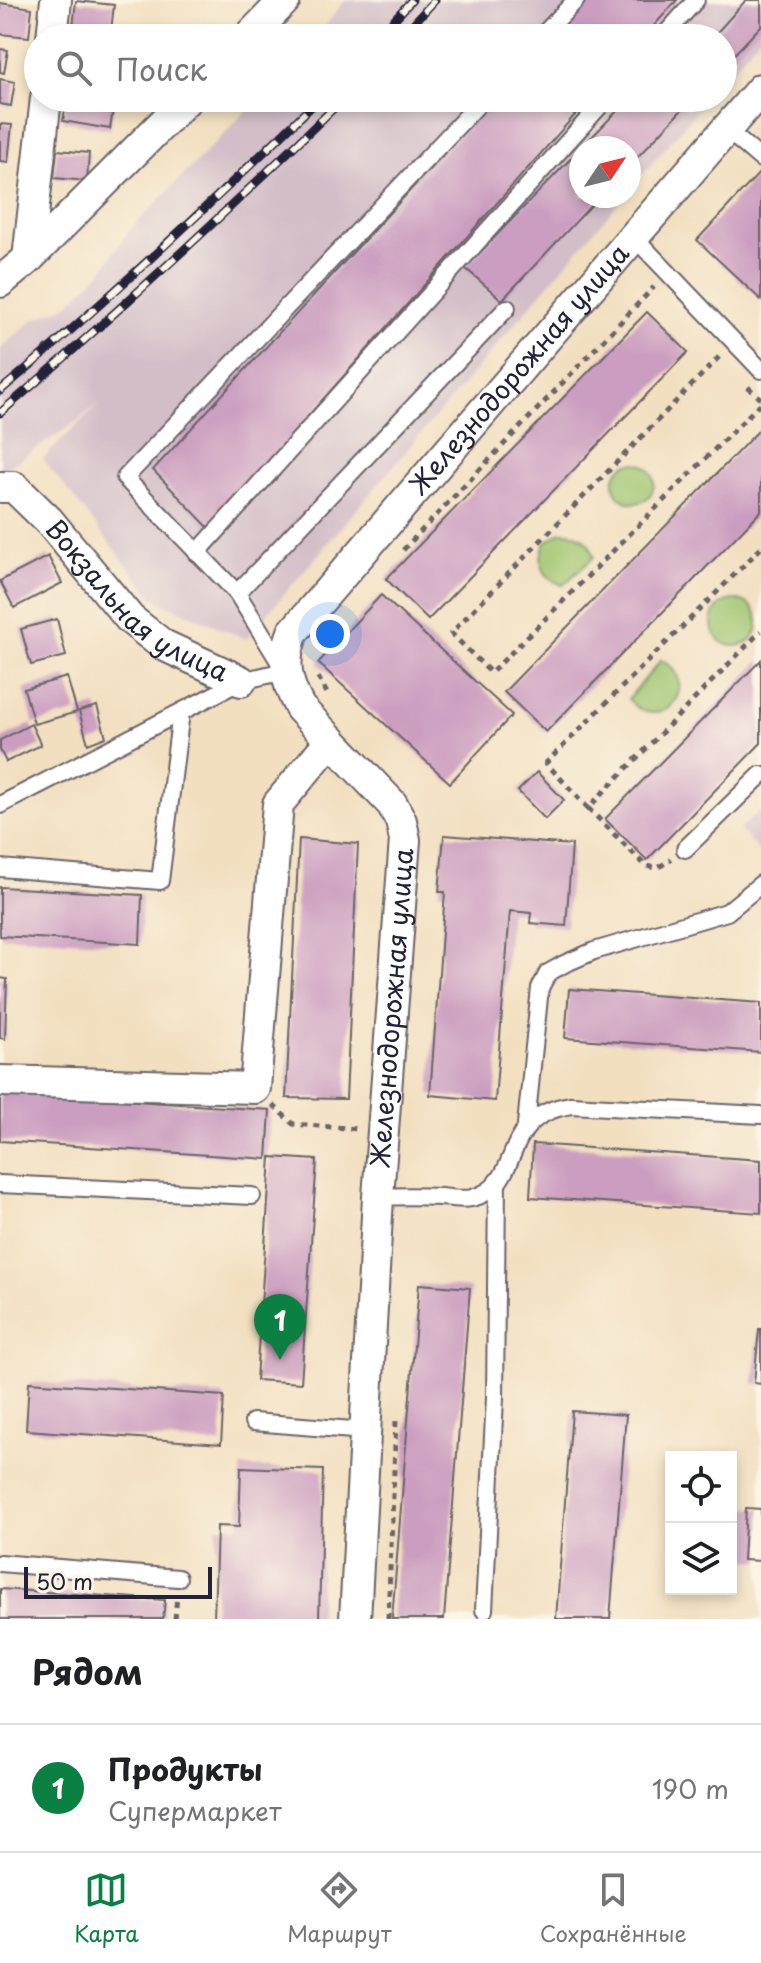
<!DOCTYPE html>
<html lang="ru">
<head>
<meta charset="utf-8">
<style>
	body { margin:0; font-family:"Playpen Sans",sans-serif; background:#f2f2f2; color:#202124 }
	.controls { position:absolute; right:24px; bottom:24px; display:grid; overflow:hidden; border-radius:0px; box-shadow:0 4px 12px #0003 }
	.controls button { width:72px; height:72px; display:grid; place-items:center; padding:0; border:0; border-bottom:2px solid #e0e0e0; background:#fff; color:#202124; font:40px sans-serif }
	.compass { position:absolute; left:569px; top:136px; width:72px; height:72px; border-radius:50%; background:#fff; box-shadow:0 4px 12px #0003; rotate:55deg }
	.scale { position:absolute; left:24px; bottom:20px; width:188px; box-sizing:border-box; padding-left:8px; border:4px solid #22223b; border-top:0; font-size:22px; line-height:28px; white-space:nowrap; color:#22223b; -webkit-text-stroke:6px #fcf5e5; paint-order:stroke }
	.you { position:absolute; left:330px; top:634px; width:28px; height:28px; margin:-20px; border:6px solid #fff; border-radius:50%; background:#1a73e8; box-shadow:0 0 0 12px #1a73e833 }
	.badge { display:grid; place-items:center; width:52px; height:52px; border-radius:50%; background:#0b8043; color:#fff; font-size:26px; font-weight:700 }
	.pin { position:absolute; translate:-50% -66px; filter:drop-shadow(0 2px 4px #0008) }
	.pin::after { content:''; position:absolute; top:42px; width:28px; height:24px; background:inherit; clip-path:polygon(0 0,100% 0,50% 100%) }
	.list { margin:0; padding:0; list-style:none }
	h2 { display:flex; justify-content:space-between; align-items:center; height:104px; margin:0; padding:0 32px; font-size:34px }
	h2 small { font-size:26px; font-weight:400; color:#757577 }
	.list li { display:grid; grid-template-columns:52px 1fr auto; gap:24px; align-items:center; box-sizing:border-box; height:128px; padding:0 32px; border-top:2px solid #e0e0e0 }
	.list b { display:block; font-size:30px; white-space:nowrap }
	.list p { margin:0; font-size:26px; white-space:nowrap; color:#757577 }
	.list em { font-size:26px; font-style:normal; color:#757577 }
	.icon { flex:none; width:44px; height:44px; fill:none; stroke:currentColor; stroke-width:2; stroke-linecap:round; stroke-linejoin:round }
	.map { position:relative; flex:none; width:761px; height:1619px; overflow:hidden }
	.search { position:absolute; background:#fff; box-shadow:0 4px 12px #0003; left:24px; right:24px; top:24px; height:88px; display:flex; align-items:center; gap:20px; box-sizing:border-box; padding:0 28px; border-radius:44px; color:#757577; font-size:30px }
	.sheet { height:232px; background:#fff }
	nav { display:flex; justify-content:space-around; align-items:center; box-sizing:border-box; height:112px; border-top:2px solid #e0e0e0; background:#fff; font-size:22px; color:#757577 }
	nav a { display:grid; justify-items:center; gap:4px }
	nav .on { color:#0b8043 }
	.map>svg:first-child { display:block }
	.industrial { fill:#d2bdc8 }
	.green { fill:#a0c671; stroke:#617456; stroke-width:2 }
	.building { fill:#cb9dc0 }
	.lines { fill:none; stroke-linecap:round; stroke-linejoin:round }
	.service-casing { stroke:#6b646a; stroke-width:20 }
	.minor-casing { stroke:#6b646a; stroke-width:34 }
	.path { stroke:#6b646a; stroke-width:5; stroke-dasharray:6 6; stroke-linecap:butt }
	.service { stroke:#fff; stroke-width:16 }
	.minor { stroke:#fff; stroke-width:30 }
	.rail-casing { stroke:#22223b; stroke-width:9 }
	.rail { stroke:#fcf5e5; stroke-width:6; stroke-dasharray:18; stroke-linecap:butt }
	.labels { text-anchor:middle; stroke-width:6; stroke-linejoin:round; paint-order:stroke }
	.street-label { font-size:26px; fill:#22223b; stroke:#fcf5e5 }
</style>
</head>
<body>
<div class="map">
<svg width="761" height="1619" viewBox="0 0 761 1619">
	<rect width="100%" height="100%" fill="#fcf5e5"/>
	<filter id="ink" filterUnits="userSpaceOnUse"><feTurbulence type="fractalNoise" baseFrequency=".0125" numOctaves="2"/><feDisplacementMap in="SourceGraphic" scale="16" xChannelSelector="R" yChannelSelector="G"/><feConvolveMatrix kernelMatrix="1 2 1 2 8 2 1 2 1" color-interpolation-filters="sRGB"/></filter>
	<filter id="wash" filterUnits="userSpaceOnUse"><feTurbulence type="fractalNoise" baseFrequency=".006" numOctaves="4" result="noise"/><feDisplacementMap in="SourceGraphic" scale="32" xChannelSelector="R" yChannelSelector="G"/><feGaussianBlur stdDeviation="1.8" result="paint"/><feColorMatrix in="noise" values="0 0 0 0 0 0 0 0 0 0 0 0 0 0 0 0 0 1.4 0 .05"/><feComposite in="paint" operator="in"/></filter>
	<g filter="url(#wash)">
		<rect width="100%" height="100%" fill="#f2dfc0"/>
		<!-- industrial -->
		<g class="industrial">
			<polygon points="345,0 761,0 761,35 723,80 723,38 316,38"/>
			<polygon points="259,98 708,98 629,190 629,148 581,148 581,196 624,196 246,639 154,599 43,459 100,402 73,424 0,473 0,349 34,319 66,306 102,271 127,233"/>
			<polygon points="761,810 761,849 759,851 739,829"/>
		</g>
		<!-- green -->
		<g class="green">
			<circle cx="634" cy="483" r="20"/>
			<path d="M561,532C579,531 589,539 594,557L563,585C542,578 536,561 546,542Z"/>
			<circle cx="735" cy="623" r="23"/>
			<path d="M661,660C705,683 660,739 628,699Z"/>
		</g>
		<g id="blocks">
			<!-- building -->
			<g class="building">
				<polygon points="585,0 677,0 643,38 550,38"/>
				<polygon points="746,0 761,0 761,26 723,66 723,38 712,38"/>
				<polygon points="76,1 114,5 111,31 73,27"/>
				<polygon points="0,3 32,8 29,37 0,34"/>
				<polygon points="0,49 8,50 4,73 0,72"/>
				<polygon points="0,79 15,82 11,106 0,104"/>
				<polygon points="67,98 115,98 110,129 63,121"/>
				<polygon points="495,98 590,98 209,528 153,470"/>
				<polygon points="630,98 693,98 629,166 629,148 581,148"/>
				<polygon points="0,124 12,125 8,162 0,161"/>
				<polygon points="581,148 581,196 600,196 502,300 465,268"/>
				<polygon points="57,150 89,153 87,181 54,178"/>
				<polygon points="761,171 761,300 697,240"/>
				<polygon points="647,312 688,352 428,620 386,579"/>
				<polygon points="761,428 761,511 546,732 504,692"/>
				<polygon points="48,556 62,583 14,608 0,581"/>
				<polygon points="381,595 512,715 450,783 318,663"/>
				<polygon points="57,619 66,656 31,665 21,629"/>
				<polygon points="761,660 761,743 647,860 605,819"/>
				<polygon points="67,677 77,712 34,724 24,689"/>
				<polygon points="97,706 106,737 88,744 79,711"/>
				<polygon points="31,724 41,745 6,762 0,750 0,740"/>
				<polygon points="537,772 564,800 545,819 518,791"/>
				<polygon points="444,835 572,845 566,926 530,923 531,913 510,911 495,1101 430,1095 445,892 439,892"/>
				<polygon points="299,839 358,844 346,1099 286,1098"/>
				<polygon points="0,887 142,895 140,944 0,936"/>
				<polygon points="0,978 7,979 5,1039 0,1038"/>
				<polygon points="569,989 761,1003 761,1052 565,1038"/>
				<polygon points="0,1092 270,1110 267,1159 0,1141"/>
				<polygon points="533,1144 761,1160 761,1213 530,1197"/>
				<polygon points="271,1157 317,1160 301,1383 256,1380"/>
				<polygon points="419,1284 470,1288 444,1619 392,1619"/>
				<polygon points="759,1329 761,1329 761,1384 754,1383"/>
				<polygon points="29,1382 224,1396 221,1444 26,1430"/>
				<polygon points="572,1411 626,1415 610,1619 556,1619"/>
				<polygon points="241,1467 323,1470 319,1619 214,1619 217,1526 239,1527"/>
				<polygon points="746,1508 761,1509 761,1561 743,1560"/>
				<polygon points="0,1589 165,1600 163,1619 0,1619"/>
			</g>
		</g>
	</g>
	<g filter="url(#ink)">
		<use href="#blocks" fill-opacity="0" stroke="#6b646a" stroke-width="2"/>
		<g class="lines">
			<!-- service casing -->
			<g class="service-casing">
				<g id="service">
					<polyline points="540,38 576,0"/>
					<polyline points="662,38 696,0"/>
					<polyline points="484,98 125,478 237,593 507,308"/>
					<polyline points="727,130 761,159"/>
					<polyline points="634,237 761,370"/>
					<polyline points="197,553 607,98"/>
					<polyline points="0,805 241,681 285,671 237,593"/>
					<polyline points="685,849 761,775"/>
					<polyline points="0,868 160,881 181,712"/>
					<polyline points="526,1125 540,988 548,973 564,964 594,951 727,912 761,884"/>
					<polyline points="0,1184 252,1196"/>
					<path d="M378,1197C399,1196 420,1196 441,1197C450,1198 463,1200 472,1198C527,1184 495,1117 571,1105L761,1115"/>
					<polyline points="253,1422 365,1431"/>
					<polyline points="0,1563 178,1578"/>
					<polyline points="484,1610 495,1398 497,1181"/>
				</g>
			</g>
			<!-- minor casing -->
			<g class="minor-casing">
				<g id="minor">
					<polyline points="52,38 56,0"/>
					<polyline points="248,38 285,0"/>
					<polyline points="28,259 46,98"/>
					<polyline points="0,282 28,259 188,98"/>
					<path id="s1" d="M0,487H14L49,521L130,619L163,645L241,681"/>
					<polyline points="0,1081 255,1088 278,804 331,740"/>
					<path id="s2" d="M355,1619L378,1197L405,840L401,821L392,804L300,708C285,681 282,661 293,632L761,89"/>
				</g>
			</g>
			<!-- path -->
			<g class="path">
				<polyline points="719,357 451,633 491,673 761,403"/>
				<polyline points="748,387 761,399"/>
				<polyline points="761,548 546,763 588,808 761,631"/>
				<polyline points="403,550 654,287"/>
				<polyline points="318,677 329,697"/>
				<polyline points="588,808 646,866 658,868 671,859"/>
				<polyline points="273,1105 293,1124 359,1129"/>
				<polyline points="175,1619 177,1595"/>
				<polyline points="388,1619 396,1421"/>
			</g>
			<!-- service -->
			<use href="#service" class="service"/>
			<!-- minor -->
			<use href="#minor" class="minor"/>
			<!-- rail casing -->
			<g class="rail-casing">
				<g id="rail">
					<polyline points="377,38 412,0"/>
					<polyline points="400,38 435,0"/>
					<path d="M0,391C111,298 216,199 320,98"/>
					<path d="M0,413C119,312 232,207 344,98"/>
				</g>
			</g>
			<!-- rail -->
			<use href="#rail" class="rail"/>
		</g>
	</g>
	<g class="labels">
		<!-- street labels -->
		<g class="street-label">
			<text dy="9" stroke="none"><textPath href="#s2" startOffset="1378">Железнодорожная улица</textPath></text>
			<text dy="9" stroke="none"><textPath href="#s1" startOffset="184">Вокзальная улица</textPath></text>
			<text dy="9" stroke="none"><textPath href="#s2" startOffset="612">Железнодорожная улица</textPath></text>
		</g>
	</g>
</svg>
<div class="controls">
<button><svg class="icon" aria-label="locate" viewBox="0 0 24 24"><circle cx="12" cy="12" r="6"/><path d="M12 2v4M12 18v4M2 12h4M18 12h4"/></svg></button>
<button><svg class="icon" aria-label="layers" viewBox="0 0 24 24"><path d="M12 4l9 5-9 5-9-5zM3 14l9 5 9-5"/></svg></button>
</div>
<svg class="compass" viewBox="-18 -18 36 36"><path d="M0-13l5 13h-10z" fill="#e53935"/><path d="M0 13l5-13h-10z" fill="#757577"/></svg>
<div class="scale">50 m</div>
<div class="you"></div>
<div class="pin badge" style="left:280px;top:1360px">1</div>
<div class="search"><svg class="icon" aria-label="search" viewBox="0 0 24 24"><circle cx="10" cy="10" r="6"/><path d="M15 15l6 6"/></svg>Поиск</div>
</div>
<section class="sheet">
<h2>Рядом<small></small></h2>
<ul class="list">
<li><span class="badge">1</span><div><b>Продукты</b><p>Супермаркет</p></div><em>190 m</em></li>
</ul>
</section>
<nav>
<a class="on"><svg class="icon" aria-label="map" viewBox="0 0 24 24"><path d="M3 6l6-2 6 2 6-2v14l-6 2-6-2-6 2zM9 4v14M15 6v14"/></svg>Карта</a>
<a><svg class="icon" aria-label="directions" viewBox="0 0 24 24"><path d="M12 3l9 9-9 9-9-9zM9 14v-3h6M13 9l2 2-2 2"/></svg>Маршрут</a>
<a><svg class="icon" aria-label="saved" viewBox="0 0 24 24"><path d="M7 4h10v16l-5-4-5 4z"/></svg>Сохранённые</a>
</nav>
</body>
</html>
